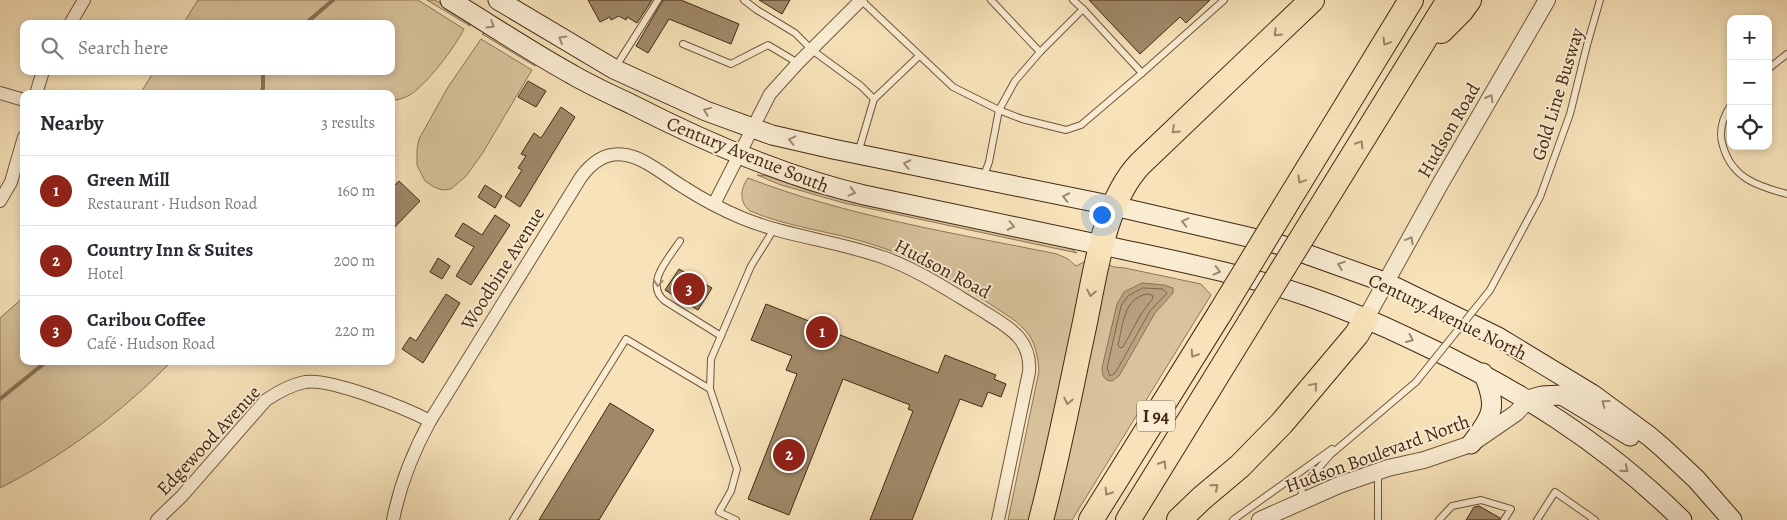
<!DOCTYPE html>
<html lang="en">
<head>
<meta charset="utf-8">
<style>
	body { margin:0; font-family:Alegreya,serif; background:#f7f7f7; color:#2b2b33 }
	.controls { position:absolute; right:15px; top:15px; display:grid; overflow:hidden; border-radius:10px; box-shadow:0 2px 8px #0003 }
	.controls button { width:45px; height:45px; display:grid; place-items:center; padding:0; border:0; border-bottom:1px solid #e1e1e2; background:#fff; color:#2b2b33; font:25px sans-serif }
	.you { position:absolute; left:1101px; top:214px; width:18px; height:18px; margin:-12px; border:4px solid #fff; border-radius:50%; background:#1a73e8; box-shadow:0 0 0 8px #1a73e833 }
	.badge { display:grid; place-items:center; width:32px; height:32px; border-radius:50%; background:#8f2418; color:#fff; font-size:16px; font-weight:700 }
	.pin { position:absolute; translate:-50% -50%; border:2px solid #fff; box-shadow:0 1px 5px #0006 }
	.list { margin:0; padding:0; list-style:none }
	h2 { display:flex; justify-content:space-between; align-items:center; height:65px; margin:0; padding:0 20px; font-size:21px }
	h2 small { font-size:16px; font-weight:400; color:#7c7c81 }
	.list li { display:grid; grid-template-columns:32px 1fr auto; gap:15px; align-items:center; box-sizing:border-box; height:70px; padding:0 20px; border-top:1px solid #e1e1e2 }
	.list b { display:block; font-size:19px; white-space:nowrap }
	.list p { margin:0; font-size:16px; white-space:nowrap; color:#7c7c81 }
	.list em { font-size:16px; font-style:normal; color:#7c7c81 }
	.icon { flex:none; width:28px; height:28px; fill:none; stroke:currentColor; stroke-width:2; stroke-linecap:round; stroke-linejoin:round }
	.map { position:relative; flex:none; width:1787px; height:520px; overflow:hidden }
	.search { position:absolute; background:#fff; box-shadow:0 2px 8px #0003; left:20px; top:20px; width:375px; height:55px; display:flex; align-items:center; gap:12px; box-sizing:border-box; padding:0 18px; border-radius:10px; color:#7c7c81; font-size:19px }
	.panel { position:absolute; background:#fff; box-shadow:0 2px 8px #0003; left:20px; top:90px; width:375px; height:275px; border-radius:10px }
	.map>svg:first-child { display:block }
	.green { fill:#d8c39d; stroke:#8d7658 }
	.water { fill:#b9a381; stroke:#897255 }
	.lines { fill:none; stroke-linecap:round; stroke-linejoin:round }
	.shore { stroke:#7e664a; stroke-width:1 }
	.stream { stroke:#897255; stroke-width:4 }
	.building { fill:#a08969; stroke:#422913 }
	.service-casing { stroke:#6f573c; stroke-width:8 }
	.minor-casing { stroke:#6f573c; stroke-width:14 }
	.tertiary-casing { stroke:#6f573c; stroke-width:18 }
	.secondary-casing { stroke:#422913; stroke-width:21 }
	.motorway-casing { stroke:#422913; stroke-width:26 }
	.service { stroke:#faecd2; stroke-width:6 }
	.minor { stroke:#faecd2; stroke-width:12 }
	.tertiary { stroke:#faecd2; stroke-width:16 }
	.secondary { stroke:#faecd2; stroke-width:19 }
	.motorway { stroke:#f7e2b9; stroke-width:24 }
	.service-bridge-casing { stroke:#6f573c; stroke-width:8; stroke-linecap:butt }
	.motorway-bridge-casing { stroke:#422913; stroke-width:26; stroke-linecap:butt }
	.service-bridge { stroke:#faecd2; stroke-width:6 }
	.motorway-bridge { stroke:#f7e2b9; stroke-width:24 }
	.oneway { stroke:#9e8a72 }
	.oneway2 { stroke:#9c8666 }
	.labels { text-anchor:middle; stroke-width:4; stroke-linejoin:round; paint-order:stroke }
	.shield { fill:#faecd2; stroke:#79644c; stroke-width:1 }
	.shield-label { font-size:18px; font-weight:bold; fill:#422913 }
	.street-label { font-size:19px; fill:#422913; stroke:#faecd2 }
</style>
</head>
<body>
<div class="map">
<svg width="1787" height="520" viewBox="0 0 1787 520">
	<rect width="100%" height="100%" fill="#f7e2b9"/>
	<filter id="stains"><feTurbulence type="fractalNoise" baseFrequency=".004" numOctaves="4"/><feColorMatrix values="0 0 0 0 .2 0 0 0 0 .09 0 0 0 0 .02 0 0 0 .5 -.17"/></filter>
	<radialGradient id="worn" r=".72"><stop offset=".6" stop-color="#630" stop-opacity="0"/><stop offset="1" stop-color="#630" stop-opacity=".3"/></radialGradient>
	<!-- green -->
	<g class="green">
		<path d="M198,0H418L464,29C455,47 427,84 410,95C404,98 398,100 391,101V94H140L154,71H391V24H183Z"/>
		<polygon points="427,0 435,0 468,20 470,26"/>
		<polygon points="488,32 537,62 535,66 482,34"/>
		<polygon points="481,39 532,70 482,154 466,176 451,189 442,190 434,187 425,181 417,165 417,149 419,139 448,87"/>
		<polygon points="757,175 767,176 810,191 858,203 1068,247 1077,253 844,203 781,185"/>
		<path d="M748,178C847,216 953,233 1057,254L1068,259L1076,266L1084,262L1086,268L1035,520H1008L1039,371C1038,358 1036,345 1029,335C1019,321 1003,313 990,304C951,279 912,256 868,243C829,231 788,227 750,211C739,202 740,189 748,178Z"/>
		<polygon points="1107,264 1114,267 1125,268 1201,284 1211,295 1072,520 1047,520"/>
		<path d="M24,297V361H172C121,413 65,455 0,488V318Z"/>
	</g>
	<!-- water -->
	<path class="water" d="M1142,283L1164,285L1173,288V293L1155,313L1119,376L1112,381C1104,381 1102,375 1102,368L1117,304L1124,292Z"/>
	<g class="lines">
		<!-- shore -->
		<g class="shore">
			<polygon points="1143,288 1163,289 1167,293 1150,311 1117,370 1114,374 1110,376 1107,368 1121,306 1128,296"/>
			<path d="M1147,294L1152,295L1153,298L1141,314L1123,347L1120,348L1118,345C1123,326 1123,298 1147,294Z"/>
		</g>
		<!-- stream -->
		<g class="stream">
			<polyline points="305,24 333,0"/>
			<polyline points="261,94 263,88 263,71"/>
			<polyline points="0,399 47,361"/>
		</g>
	</g>
	<!-- building -->
	<g class="building">
		<polygon points="588,0 652,0 637,23 627,17 626,20 619,16 611,20 610,17 600,22"/>
		<polygon points="663,0 681,0 739,24 731,44 669,19 648,53 636,46"/>
		<polygon points="759,0 790,0 782,14"/>
		<polygon points="1089,0 1210,0 1186,23 1180,17 1140,54"/>
		<polygon points="528,81 546,91 536,107 518,97"/>
		<polygon points="561,107 575,117 520,207 505,197 522,170 518,168 526,156 521,154 534,133 541,138"/>
		<polygon points="399,181 420,201 391,231 391,189"/>
		<polygon points="485,185 502,196 495,208 478,197"/>
		<polygon points="495,215 510,225 471,285 456,276 474,247 455,236 463,223 482,235"/>
		<polygon points="438,258 450,266 442,279 430,272"/>
		<polygon points="679,269 712,288 698,310 665,290"/>
		<polygon points="446,294 460,303 423,363 402,349 410,337 416,341"/>
		<polygon points="766,304 819,325 822,318 833,322 830,331 938,373 945,355 996,375 994,379 1006,384 1001,397 988,392 982,407 960,399 912,520 870,520 913,411 908,409 910,405 843,379 789,515 748,499 797,374 786,370 792,356 751,340"/>
		<polygon points="610,403 654,430 599,520 539,520"/>
		<polygon points="1479,506 1500,518 1499,520 1466,520 1474,507"/>
	</g>
	<g class="lines">
		<!-- service casing -->
		<g class="service-casing">
			<g id="service">
				<polyline points="744,0 757,10 795,33 812,50 861,86 874,99"/>
				<polyline points="861,0 953,87 999,110 1022,119 1066,130 1081,125 1142,73"/>
				<polyline points="1073,0 1083,9 1142,73 1224,0"/>
				<polyline points="683,44 731,64 768,45 798,63"/>
				<polyline points="1040,52 1083,9"/>
				<polyline points="615,68 658,0"/>
				<polyline points="1768,69 1787,54"/>
				<path d="M1731,105C1723,117 1718,131 1723,146C1732,178 1757,186 1787,194"/>
				<polyline points="858,153 874,99 919,56"/>
				<polyline points="983,178 989,162 999,110 1015,81 1040,52 991,0"/>
				<path d="M680,241C670,257 643,284 665,301L721,336"/>
				<polyline points="1490,290 1540,197 1570,114 1587,45 1600,0"/>
				<polyline points="1378,473 1378,520"/>
				<polyline points="1301,500 1302,488 1330,455 1416,382"/>
				<polyline points="513,520 626,339 710,389"/>
				<polyline points="736,520 719,512 731,491 737,469 710,389 711,359 751,266 774,229"/>
				<polyline points="1233,520 1332,449"/>
				<polyline points="1439,520 1452,506 1481,500 1511,509 1504,520"/>
				<polyline points="1537,520 1555,492 1595,520"/>
			</g>
		</g>
		<!-- minor casing -->
		<g class="minor-casing">
			<g id="minor">
				<polyline points="70,24 84,0"/>
				<polyline points="0,93 24,100"/>
				<polyline points="36,94 43,71"/>
				<polyline points="0,201 11,182 24,137"/>
				<polyline points="714,204 770,94 798,63 861,0"/>
				<path d="M157,520L182,496L266,400C278,392 290,385 305,382C331,378 405,408 430,421"/>
				<path d="M393,520C400,484 413,452 430,421L581,177C592,162 606,151 626,155C645,158 668,178 685,188C702,199 723,210 742,218C788,237 838,241 885,258C918,270 948,290 978,308C1004,325 1032,336 1029,372L998,520"/>
			</g>
		</g>
		<!-- tertiary casing -->
		<g class="tertiary-casing">
			<g id="tertiary">
				<polyline points="1366,318 1439,186 1547,0"/>
				<polyline points="1260,520 1339,485 1388,468 1424,460 1471,444 1516,413 1528,400"/>
			</g>
		</g>
		<!-- secondary casing -->
		<g class="secondary-casing">
			<g id="secondary">
				<path d="M450,0C491,25 531,52 573,75C592,86 612,95 631,104C705,142 783,176 864,195C947,213 1029,230 1111,247C1176,261 1243,274 1307,296C1345,309 1382,325 1419,343C1518,389 1603,442 1682,520"/>
				<polyline points="498,0 614,69 706,111 772,135 833,149 1114,206 1244,236 1281,245 1387,283 1498,337 1592,394 1649,436 1663,448 1696,479 1732,520"/>
				<polyline points="1528,400 1542,396 1562,395 1630,436"/>
				<path d="M1471,444C1493,416 1498,407 1483,373"/>
			</g>
		</g>
		<!-- motorway casing -->
		<g class="motorway-casing">
			<g id="motorway">
				<polyline points="1441,31 1461,11 1469,0"/>
				<polyline points="1285,206 1411,0"/>
				<polyline points="1316,215 1449,0"/>
				<path d="M1041,520C1058,456 1070,392 1084,327C1095,276 1103,203 1140,164L1312,0"/>
				<polyline points="1091,520 1220,313"/>
				<polyline points="1128,520 1250,322"/>
				<polyline points="1179,520 1202,498 1240,466 1282,423 1357,334 1366,318"/>
			</g>
		</g>
		<!-- service -->
		<use href="#service" class="service"/>
		<!-- minor -->
		<use href="#minor" class="minor"/>
		<!-- tertiary -->
		<use href="#tertiary" class="tertiary"/>
		<!-- secondary -->
		<use href="#secondary" class="secondary"/>
		<!-- motorway -->
		<use href="#motorway" class="motorway"/>
		<!-- service-bridge casing -->
		<g class="service-bridge-casing">
			<polyline id="service-bridge" points="1416,382 1490,290"/>
		</g>
		<!-- motorway-bridge casing -->
		<g class="motorway-bridge-casing">
			<g id="motorway-bridge">
				<polyline points="1220,313 1285,206"/>
				<polyline points="1250,322 1316,215"/>
			</g>
		</g>
		<!-- service-bridge -->
		<use href="#service-bridge" class="service-bridge"/>
		<!-- motorway-bridge -->
		<use href="#motorway-bridge" class="motorway-bridge"/>
	</g>
	<!-- one-way arrows -->
	<defs><path id="oneway-chevron" d="M-2-3.5L2.5 0L-2 3.5" fill="none" stroke-width="1.6" stroke-linecap="round" stroke-linejoin="round" transform="scale(1.25)"/></defs>
	<g class="oneway">
		<use href="#oneway-chevron" transform="translate(491 25) rotate(31)"/>
		<use href="#oneway-chevron" transform="translate(562 39) rotate(-149)"/>
		<use href="#oneway-chevron" transform="translate(1490 98) rotate(-60)"/>
		<use href="#oneway-chevron" transform="translate(707 111) rotate(-158)"/>
		<use href="#oneway-chevron" transform="translate(792 140) rotate(-167)"/>
		<use href="#oneway-chevron" transform="translate(907 164) rotate(-168)"/>
		<use href="#oneway-chevron" transform="translate(852 192) rotate(14)"/>
		<use href="#oneway-chevron" transform="translate(1066 197) rotate(-168)"/>
		<use href="#oneway-chevron" transform="translate(1185 222) rotate(-167)"/>
		<use href="#oneway-chevron" transform="translate(1011 226) rotate(12)"/>
		<use href="#oneway-chevron" transform="translate(1410 240) rotate(-61)"/>
		<use href="#oneway-chevron" transform="translate(1341 265) rotate(-159)"/>
		<use href="#oneway-chevron" transform="translate(1217 271) rotate(14)"/>
		<use href="#oneway-chevron" transform="translate(658 283) rotate(95)"/>
		<use href="#oneway-chevron" transform="translate(1410 339) rotate(25)"/>
		<use href="#oneway-chevron" transform="translate(1605 403) rotate(-144)"/>
		<use href="#oneway-chevron" transform="translate(1625 469) rotate(39)"/>
	</g>
	<g class="oneway2">
		<use href="#oneway-chevron" transform="translate(1277 33) rotate(136)"/>
		<use href="#oneway-chevron" transform="translate(1386 42) rotate(121)"/>
		<use href="#oneway-chevron" transform="translate(1175 130) rotate(137)"/>
		<use href="#oneway-chevron" transform="translate(1360 144) rotate(-58)"/>
		<use href="#oneway-chevron" transform="translate(1301 180) rotate(121)"/>
		<use href="#oneway-chevron" transform="translate(1091 293) rotate(102)"/>
		<use href="#oneway-chevron" transform="translate(1194 354) rotate(122)"/>
		<use href="#oneway-chevron" transform="translate(1314 386) rotate(-50)"/>
		<use href="#oneway-chevron" transform="translate(1068 401) rotate(102)"/>
		<use href="#oneway-chevron" transform="translate(1163 464) rotate(-58)"/>
		<use href="#oneway-chevron" transform="translate(1215 487) rotate(-40)"/>
		<use href="#oneway-chevron" transform="translate(1108 492) rotate(122)"/>
	</g>
	<g class="labels">
		<!-- shield labels -->
		<rect class="shield" x="1137" y="400.5" width="38" height="31" rx="4"/>
		<g class="shield-label">
			<text x="1156" y="422">I 94</text>
		</g>
		<!-- street labels -->
		<g class="street-label">
			<text transform="translate(1557 94) rotate(-73)" y="7">Gold Line Busway</text>
			<text transform="translate(1448 130) rotate(-60)" y="7">Hudson Road</text>
			<text transform="translate(748 154) rotate(22)" y="7">Century Avenue South</text>
			<text transform="translate(502 268) rotate(-58)" y="7">Woodbine Avenue</text>
			<text transform="translate(943 268) rotate(28)" y="7">Hudson Road</text>
			<text transform="translate(1448 316) rotate(26)" y="7">Century Avenue North</text>
			<text transform="translate(208 440) rotate(-47)" y="7">Edgewood Avenue</text>
			<text transform="translate(1377 453) rotate(-20)" y="7">Hudson Boulevard North</text>
		</g>
	</g>
	<rect width="100%" height="100%" filter="url(#stains)"/>
	<rect width="100%" height="100%" fill="url(#worn)"/>
</svg>
<div class="controls">
<button>+</button>
<button>−</button>
<button><svg class="icon" aria-label="locate" viewBox="0 0 24 24"><circle cx="12" cy="12" r="6"/><path d="M12 2v4M12 18v4M2 12h4M18 12h4"/></svg></button>
</div>
<div class="you"></div>
<div class="pin badge" style="left:822px;top:332px">1</div>
<div class="pin badge" style="left:789px;top:455px">2</div>
<div class="pin badge" style="left:689px;top:289px">3</div>
<div class="search"><svg class="icon" aria-label="search" viewBox="0 0 24 24"><circle cx="10" cy="10" r="6"/><path d="M15 15l6 6"/></svg>Search here</div>
<section class="panel">
<h2>Nearby<small>3 results</small></h2>
<ul class="list">
<li><span class="badge">1</span><div><b>Green Mill</b><p>Restaurant · Hudson Road</p></div><em>160 m</em></li>
<li><span class="badge">2</span><div><b>Country Inn &amp; Suites</b><p>Hotel</p></div><em>200 m</em></li>
<li><span class="badge">3</span><div><b>Caribou Coffee</b><p>Café · Hudson Road</p></div><em>220 m</em></li>
</ul>
</section>
</div>
</body>
</html>
